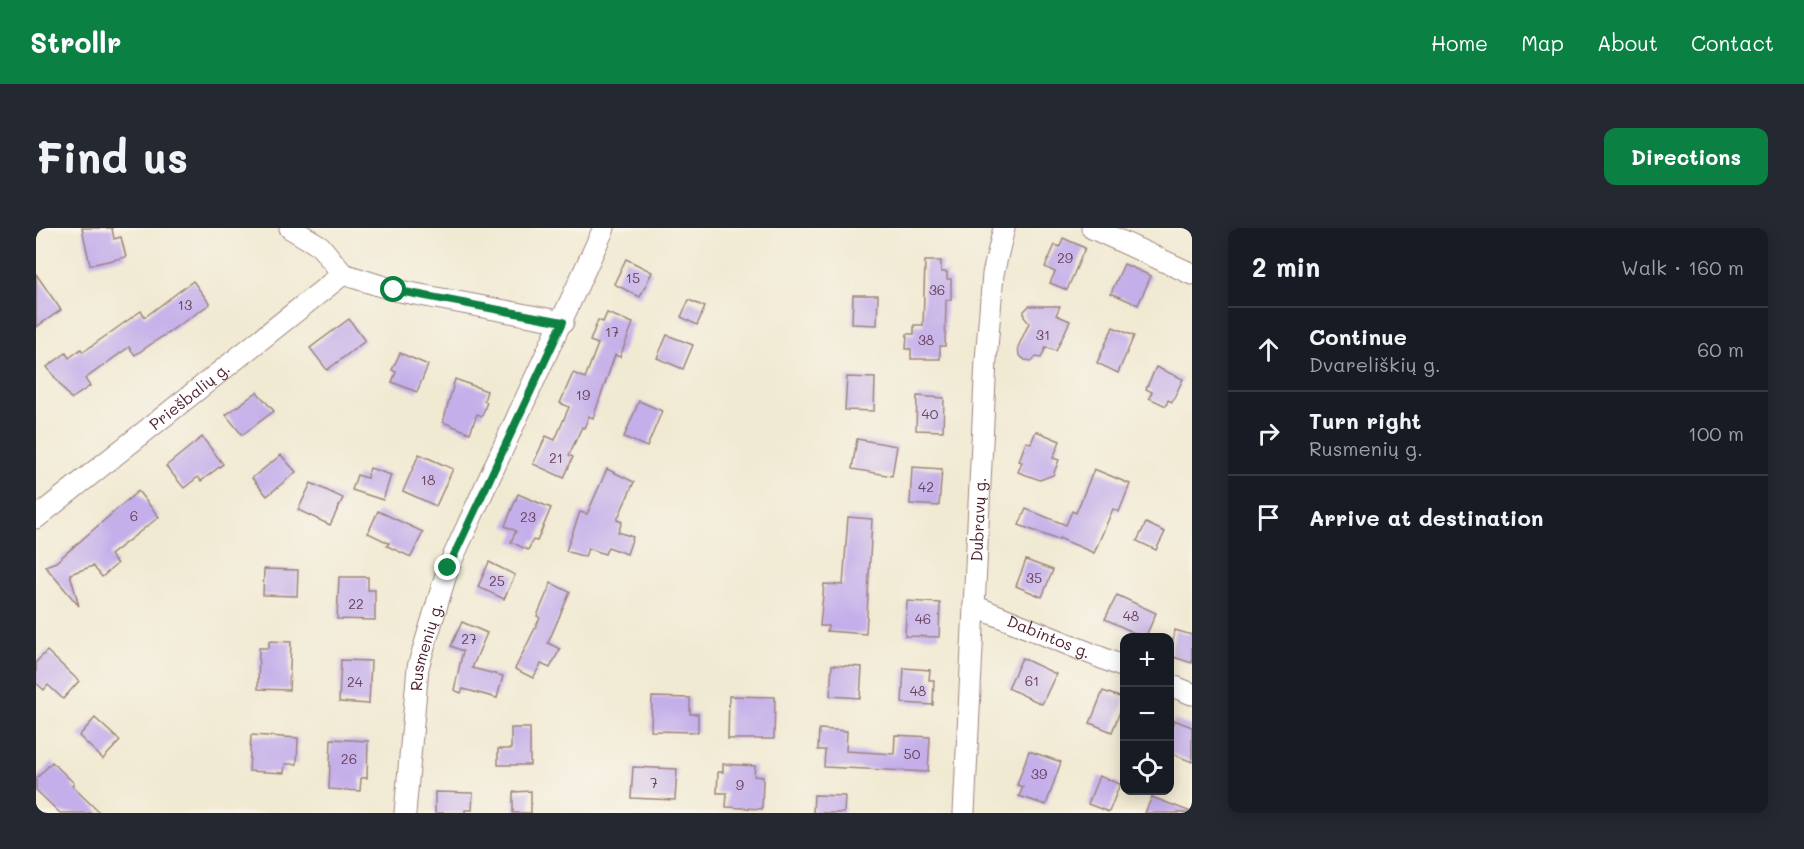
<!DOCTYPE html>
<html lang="en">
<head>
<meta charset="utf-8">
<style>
	body { margin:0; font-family:Mali,sans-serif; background:#242831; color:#f1f3f6 }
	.controls { position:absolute; right:18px; bottom:18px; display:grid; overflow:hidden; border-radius:12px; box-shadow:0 3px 15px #0003 }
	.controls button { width:54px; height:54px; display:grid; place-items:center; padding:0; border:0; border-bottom:2px solid #363941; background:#171b24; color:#f1f3f6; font:30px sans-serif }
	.stop { position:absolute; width:18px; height:18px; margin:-14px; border:4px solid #0b8043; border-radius:50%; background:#fff }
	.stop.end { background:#0b8043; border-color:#fff; box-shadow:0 2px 6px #0008 }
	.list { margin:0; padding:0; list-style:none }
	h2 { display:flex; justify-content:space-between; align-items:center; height:78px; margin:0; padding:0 24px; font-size:26px }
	h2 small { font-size:20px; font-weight:400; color:#9ea1a6 }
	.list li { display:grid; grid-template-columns:39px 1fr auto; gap:18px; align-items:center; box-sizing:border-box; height:84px; padding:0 24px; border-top:2px solid #363941 }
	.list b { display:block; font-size:22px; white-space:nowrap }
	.list p { margin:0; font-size:20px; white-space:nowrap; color:#9ea1a6 }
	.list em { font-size:20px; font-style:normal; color:#9ea1a6 }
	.icon { flex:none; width:33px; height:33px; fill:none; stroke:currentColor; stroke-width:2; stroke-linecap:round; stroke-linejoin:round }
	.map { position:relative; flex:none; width:1156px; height:585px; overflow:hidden; border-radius:12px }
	header { display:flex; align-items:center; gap:36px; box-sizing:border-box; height:84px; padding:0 30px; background:#0b8043; color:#fff }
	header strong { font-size:28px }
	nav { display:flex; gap:33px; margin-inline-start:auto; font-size:21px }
	.intro { display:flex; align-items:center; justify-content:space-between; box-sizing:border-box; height:144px; padding:0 36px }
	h1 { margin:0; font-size:42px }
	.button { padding:15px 27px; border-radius:12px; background:#0b8043; color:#fff; font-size:21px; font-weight:700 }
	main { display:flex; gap:36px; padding:0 36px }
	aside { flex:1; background:#171b24; border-radius:12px; box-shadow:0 3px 15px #0003 }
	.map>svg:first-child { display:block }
	.building { fill:#c4afea }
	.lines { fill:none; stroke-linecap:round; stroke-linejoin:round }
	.street-casing { stroke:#9e847f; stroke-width:23 }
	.street { stroke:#fff; stroke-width:21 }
	.route { stroke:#0b8043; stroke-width:8 }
	.labels { text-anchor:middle; stroke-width:4.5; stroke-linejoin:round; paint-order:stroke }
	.number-label { font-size:14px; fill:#68435b }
	.street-label { font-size:16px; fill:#4a1f2b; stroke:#f7f3e8 }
</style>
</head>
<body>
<header>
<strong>Strollr</strong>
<nav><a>Home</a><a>Map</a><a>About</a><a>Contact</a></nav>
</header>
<div class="intro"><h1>Find us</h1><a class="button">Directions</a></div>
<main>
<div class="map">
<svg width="1156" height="585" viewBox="0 0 1156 585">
	<rect width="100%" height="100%" fill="#f7f3e8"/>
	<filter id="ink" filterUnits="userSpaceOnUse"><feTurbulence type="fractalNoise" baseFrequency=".0167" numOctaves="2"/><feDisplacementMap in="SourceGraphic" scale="12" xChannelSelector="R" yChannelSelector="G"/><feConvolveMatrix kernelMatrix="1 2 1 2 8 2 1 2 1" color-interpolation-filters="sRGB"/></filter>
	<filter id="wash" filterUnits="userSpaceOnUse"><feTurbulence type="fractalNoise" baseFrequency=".008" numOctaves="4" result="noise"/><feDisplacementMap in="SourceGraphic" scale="24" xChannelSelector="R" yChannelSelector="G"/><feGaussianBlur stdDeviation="1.35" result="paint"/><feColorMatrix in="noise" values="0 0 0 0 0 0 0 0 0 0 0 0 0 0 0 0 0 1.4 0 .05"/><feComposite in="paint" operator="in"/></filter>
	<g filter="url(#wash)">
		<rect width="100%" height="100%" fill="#f1ead3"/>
		<g id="blocks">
			<!-- building -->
			<g class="building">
				<polygon points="46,0 76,0 78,11 85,9 90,29 54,37"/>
				<polygon points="1027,10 1049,20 1031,62 1014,55 1019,44 1009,39 1019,17 1024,19"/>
				<polygon points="590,31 616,44 604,69 578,56"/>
				<polygon points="889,33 905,33 905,44 911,44 911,51 915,51 915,72 910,72 909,118 904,118 904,131 875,131 875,121 870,121 871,106 878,106 878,97 887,97"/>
				<polygon points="1088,36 1115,48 1102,77 1075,65"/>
				<polygon points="0,46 25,82 0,99"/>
				<polygon points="157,53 174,76 99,127 93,119 49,151 54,158 35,171 11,139 30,125 33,130 45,121 47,124 105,83 109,89"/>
				<polygon points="817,67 842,67 841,97 816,96"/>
				<polygon points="653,72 669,79 661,97 645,89"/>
				<polygon points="993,78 1024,78 1020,87 1034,93 1020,123 1010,119 1005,130 1000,129 996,133 989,132 983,127 982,119 993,95 988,89 988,83"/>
				<polygon points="571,85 597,95 584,129 579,127 557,190 553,188 548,200 546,199 533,227 537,229 528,250 497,236 510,208 519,212 533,179 524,175 537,145 549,150 562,116 554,113 562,92 567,94"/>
				<polygon points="313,91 329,113 291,142 274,120"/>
				<polygon points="1077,99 1098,108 1082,145 1061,135"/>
				<polygon points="631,107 657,117 647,141 621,130"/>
				<polygon points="364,125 392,137 381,164 356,154 360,144 356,142"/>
				<polygon points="1120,139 1147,151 1136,174 1132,172 1130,178 1113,170 1116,164 1110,161"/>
				<polygon points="811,149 839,150 838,183 809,182"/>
				<polygon points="419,151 451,163 448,173 451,174 446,188 441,186 434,205 407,194"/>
				<polygon points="221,164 238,183 206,207 190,187"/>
				<polygon points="881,168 908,170 907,203 880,202"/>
				<polygon points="603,173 626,183 611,219 588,209"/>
				<polygon points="1000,203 1024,213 1017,230 1023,232 1017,247 1004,252 982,244 986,234 983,233 990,214 995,215"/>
				<polygon points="166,209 187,236 165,253 162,249 148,260 130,238"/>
				<polygon points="821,211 861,218 856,248 816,241"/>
				<polygon points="383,226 417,241 400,278 367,263"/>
				<polygon points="245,227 260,244 231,268 216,250"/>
				<polygon points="876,239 906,241 903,278 874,276"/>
				<polygon points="334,240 355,247 347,272 316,262 321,247 331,250"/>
				<polygon points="571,241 598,254 581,292 586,294 582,304 597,309 591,326 572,319 569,326 552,320 549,329 530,323 544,284 551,286"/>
				<polygon points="1058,241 1094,256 1083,284 1077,281 1058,325 1023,310 1022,312 983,297 990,281 1030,297 1036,283 1040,285"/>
				<polygon points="275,255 307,270 294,297 262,282"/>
				<polygon points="102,263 123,289 74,327 81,336 66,349 57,338 34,346 43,378 9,338 20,334"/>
				<polygon points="482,266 515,280 501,313 497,312 492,322 475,314 480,303 469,298"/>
				<polygon points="342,283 387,304 375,329 351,318 353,315 332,305"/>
				<polygon points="812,289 836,291 830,406 791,403 792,398 784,398 788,356 807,357"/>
				<polygon points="1110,295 1129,304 1120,322 1101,313"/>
				<polygon points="990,332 1017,342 1006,369 980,358"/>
				<polygon points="453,334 479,347 468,371 442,359"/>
				<polygon points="228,341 262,342 261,368 227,367"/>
				<polygon points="303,349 332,349 332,362 339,362 339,392 301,391"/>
				<polygon points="515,355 534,364 512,415 524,421 514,440 505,436 497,450 479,441 504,390 501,388"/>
				<polygon points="1081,367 1120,385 1109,410 1069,391"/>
				<polygon points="871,373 904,375 903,409 869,408"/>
				<polygon points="426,394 451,405 436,440 467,448 461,470 427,461 425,465 418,462 427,423 415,418"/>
				<polygon points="1139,402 1156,407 1156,435 1134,428"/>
				<polygon points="233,413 255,414 253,462 222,461 223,420 233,420"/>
				<polygon points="11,423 43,453 27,471 12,457 8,462 0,455 0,434"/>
				<polygon points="986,430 1020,446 1006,476 972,460"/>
				<polygon points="305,432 335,433 333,476 303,474"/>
				<polygon points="796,437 826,439 824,470 794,468"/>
				<polygon points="868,440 894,442 893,452 898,452 897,477 866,475"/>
				<polygon points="1067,463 1089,471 1076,504 1054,495"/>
				<polygon points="693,468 739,469 738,511 692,511"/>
				<polygon points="616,469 654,470 654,486 662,486 662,504 615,503"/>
				<polygon points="59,490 84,513 67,531 43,508"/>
				<polygon points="1138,492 1156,499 1156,534 1134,525 1134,505"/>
				<polygon points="475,500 494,500 494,537 462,537 462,521 475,521"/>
				<polygon points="783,501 811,503 810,523 858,526 859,507 894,509 892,544 788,539 789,522 782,522"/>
				<polygon points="215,507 262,510 261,536 249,536 248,545 213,543"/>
				<polygon points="295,511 332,513 331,550 325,550 324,563 293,561"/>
				<polygon points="993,523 1025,534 1010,577 983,568 987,559 981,557"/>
				<polygon points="16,534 38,555 36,558 64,585 24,585 0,562 0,551"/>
				<polygon points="687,536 719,538 718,548 727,549 726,581 690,579 691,565 681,565 682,544 687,544"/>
				<polygon points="597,539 641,541 639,572 595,570"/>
				<polygon points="1063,548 1084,556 1073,584 1052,576"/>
				<polygon points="495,563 495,585 477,585 477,564"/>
				<polygon points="399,564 437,565 436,582 429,582 429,585 399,585"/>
				<polygon points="778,567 809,568 808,585 777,585"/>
				<polygon points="1116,569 1155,584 1155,585 1109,585"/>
			</g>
		</g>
	</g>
	<g filter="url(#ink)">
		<use href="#blocks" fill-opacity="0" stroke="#9e847f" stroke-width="1.5"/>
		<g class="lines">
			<!-- street casing -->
			<g class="street-casing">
				<g id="street">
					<polyline points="254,0 284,18 307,46 358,62 527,94"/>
					<polyline points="1056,0 1156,46"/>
					<path id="s1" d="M0,290L307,46"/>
					<path id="s2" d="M938,378L1088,439"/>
					<polyline points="1134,457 1156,466"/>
					<path id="s3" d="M369,585L382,439L412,340L568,0"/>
					<path id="s4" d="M928,585L950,132L957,46L968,0"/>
				</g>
			</g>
			<!-- street -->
			<use href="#street" class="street"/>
		</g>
	</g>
	<g class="lines" filter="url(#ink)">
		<!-- route -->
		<polyline class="route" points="358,62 527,94 412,340"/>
	</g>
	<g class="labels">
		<!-- number labels -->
		<g class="number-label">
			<text x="1029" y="35">29</text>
			<text x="597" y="55">15</text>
			<text x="901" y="67">36</text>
			<text x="149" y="82">13</text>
			<text x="576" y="109">17</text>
			<text x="1007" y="112">31</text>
			<text x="890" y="117">38</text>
			<text x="547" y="172">19</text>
			<text x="894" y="191">40</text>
			<text x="520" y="235">21</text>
			<text x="392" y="257">18</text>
			<text x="890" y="264">42</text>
			<text x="98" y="293">6</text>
			<text x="492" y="294">23</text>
			<text x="998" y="355">35</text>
			<text x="461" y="358">25</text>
			<text x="320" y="381">22</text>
			<text x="1095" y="393">48</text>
			<text x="887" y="396">46</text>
			<text x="433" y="416">27</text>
			<text x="996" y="458">61</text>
			<text x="319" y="459">24</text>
			<text x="882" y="468">48</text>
			<text x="876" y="531">50</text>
			<text x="313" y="536">26</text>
			<text x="1003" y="551">39</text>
			<text x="618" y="560">7</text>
			<text x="704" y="562">9</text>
		</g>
		<!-- street labels -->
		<g class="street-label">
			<text dy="6" stroke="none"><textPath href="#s1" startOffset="196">Priešbalių g.</textPath></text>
			<text dy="6" stroke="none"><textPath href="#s4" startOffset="294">Dubravų g.</textPath></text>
			<text dy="6" stroke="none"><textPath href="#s2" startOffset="81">Dabintos g.</textPath></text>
			<text dy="6" stroke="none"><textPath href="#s3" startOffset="168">Rusmenių g.</textPath></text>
		</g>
	</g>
</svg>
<div class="controls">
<button>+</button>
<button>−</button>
<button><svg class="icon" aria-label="locate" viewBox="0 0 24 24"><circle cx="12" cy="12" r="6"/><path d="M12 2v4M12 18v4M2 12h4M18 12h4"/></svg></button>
</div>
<div class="stop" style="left:358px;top:62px"></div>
<div class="stop end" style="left:412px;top:340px"></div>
</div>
<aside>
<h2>2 min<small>Walk · 160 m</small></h2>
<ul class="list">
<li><svg class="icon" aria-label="ahead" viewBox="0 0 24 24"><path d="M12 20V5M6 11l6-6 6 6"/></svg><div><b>Continue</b><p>Dvareliškių g.</p></div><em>60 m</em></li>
<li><svg class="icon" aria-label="right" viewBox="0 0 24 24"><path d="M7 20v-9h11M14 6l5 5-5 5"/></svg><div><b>Turn right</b><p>Rusmenių g.</p></div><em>100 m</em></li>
<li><svg class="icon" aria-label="arrive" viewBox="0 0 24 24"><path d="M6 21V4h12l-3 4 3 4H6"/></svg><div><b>Arrive at destination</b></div></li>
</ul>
</aside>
</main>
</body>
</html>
